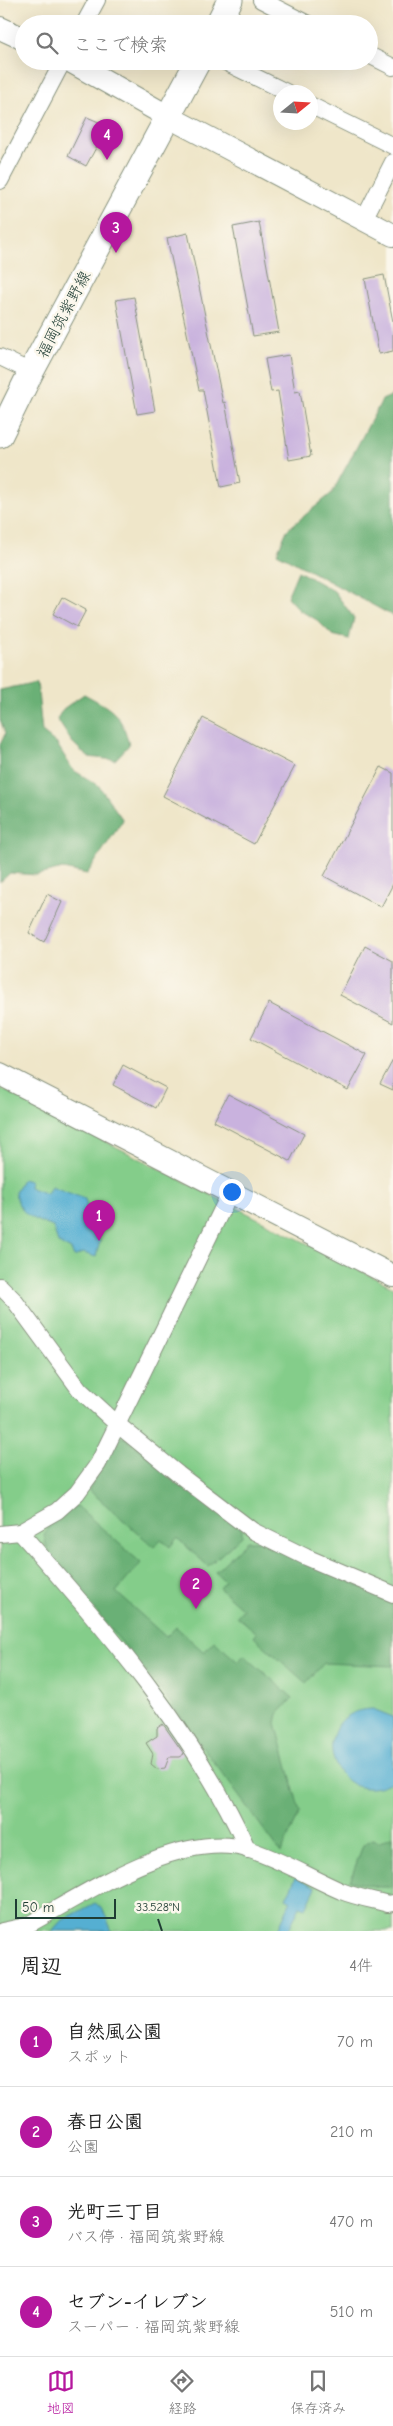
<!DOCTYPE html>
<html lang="ja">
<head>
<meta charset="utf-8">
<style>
	body { margin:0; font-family:"Comic Neue","Klee One",sans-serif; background:#f2f2f2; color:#222 }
	.compass { position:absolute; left:273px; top:85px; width:45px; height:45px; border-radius:50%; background:#fff; box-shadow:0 5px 20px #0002; rotate:72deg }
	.scale { position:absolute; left:15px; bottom:12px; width:101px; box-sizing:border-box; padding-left:5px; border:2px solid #1f3d34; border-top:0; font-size:14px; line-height:18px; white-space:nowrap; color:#1f3d34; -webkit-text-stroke:4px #fbf7ec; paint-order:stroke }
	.you { position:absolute; left:231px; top:1191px; width:18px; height:18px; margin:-12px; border:4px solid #fff; border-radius:50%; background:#1a73e8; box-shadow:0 0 0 8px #1a73e833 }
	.badge { display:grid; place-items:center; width:32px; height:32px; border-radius:50%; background:#b5179e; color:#fff; font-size:16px; font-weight:700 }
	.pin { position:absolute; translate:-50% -41px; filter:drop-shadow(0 1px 2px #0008) }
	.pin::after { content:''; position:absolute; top:26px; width:18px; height:15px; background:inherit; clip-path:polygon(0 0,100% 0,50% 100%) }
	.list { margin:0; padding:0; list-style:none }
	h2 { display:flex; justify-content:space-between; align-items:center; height:65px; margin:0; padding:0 20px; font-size:21px }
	h2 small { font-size:16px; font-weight:400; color:#767676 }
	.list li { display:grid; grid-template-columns:32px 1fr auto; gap:15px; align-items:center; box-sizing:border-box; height:90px; padding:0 20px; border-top:1px solid #e0e0e0 }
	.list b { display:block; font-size:19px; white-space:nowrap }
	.list p { margin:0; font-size:16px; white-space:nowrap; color:#767676 }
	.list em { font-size:16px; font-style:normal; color:#767676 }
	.icon { flex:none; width:28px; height:28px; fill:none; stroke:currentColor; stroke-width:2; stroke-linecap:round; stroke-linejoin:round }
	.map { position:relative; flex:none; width:393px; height:1931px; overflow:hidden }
	.search { position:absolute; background:#fff; box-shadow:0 5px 20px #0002; left:15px; right:15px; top:15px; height:55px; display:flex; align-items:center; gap:12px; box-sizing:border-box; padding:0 18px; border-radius:28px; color:#767676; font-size:19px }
	.sheet { height:425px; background:#fff }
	nav { display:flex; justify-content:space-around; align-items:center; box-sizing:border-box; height:70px; border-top:1px solid #e0e0e0; background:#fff; font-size:14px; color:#767676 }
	nav a { display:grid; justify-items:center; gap:2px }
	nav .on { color:#b5179e }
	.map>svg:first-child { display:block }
	.green { fill:#84cd8a; stroke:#52855f }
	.forest { fill:#6bb076; stroke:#457655 }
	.water { fill:#55afd2; stroke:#3a7683 }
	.building { fill:#c9b2de }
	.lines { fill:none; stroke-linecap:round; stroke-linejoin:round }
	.street-casing { stroke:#87927e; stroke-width:18 }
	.secondary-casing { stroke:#87927e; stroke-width:24 }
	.primary-casing { stroke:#87927e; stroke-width:27 }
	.street { stroke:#fff; stroke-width:16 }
	.secondary { stroke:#fff; stroke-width:22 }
	.primary { stroke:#fff; stroke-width:25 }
	.ticks { fill:none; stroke:#1f3d34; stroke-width:2 }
	.labels { text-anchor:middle; stroke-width:5; stroke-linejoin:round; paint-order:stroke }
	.street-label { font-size:16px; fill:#1f3d34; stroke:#fbf7ec }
	.ticks-label { font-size:12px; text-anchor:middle; fill:#1f3d34; stroke:#fbf7ec; stroke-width:5; stroke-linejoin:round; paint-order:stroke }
</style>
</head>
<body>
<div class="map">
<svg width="393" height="1931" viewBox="0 0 393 1931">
	<rect width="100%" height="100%" fill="#fbf7ec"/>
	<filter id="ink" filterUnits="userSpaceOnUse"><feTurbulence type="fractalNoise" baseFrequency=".02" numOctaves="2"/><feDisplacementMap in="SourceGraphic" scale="10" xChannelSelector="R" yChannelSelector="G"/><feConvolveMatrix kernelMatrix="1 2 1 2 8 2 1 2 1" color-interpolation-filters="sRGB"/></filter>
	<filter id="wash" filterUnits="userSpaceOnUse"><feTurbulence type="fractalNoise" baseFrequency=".0096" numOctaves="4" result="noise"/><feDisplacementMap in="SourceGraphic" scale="20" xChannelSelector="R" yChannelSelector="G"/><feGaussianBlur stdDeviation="1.12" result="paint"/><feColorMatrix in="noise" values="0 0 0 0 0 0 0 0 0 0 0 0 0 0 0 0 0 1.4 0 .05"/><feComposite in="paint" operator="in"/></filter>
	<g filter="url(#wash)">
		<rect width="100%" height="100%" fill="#efe6c9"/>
		<!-- green -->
		<polygon class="green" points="0,1088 393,1287 393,1931 0,1931"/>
		<!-- forest -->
		<g class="forest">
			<polygon points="393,395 393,616 277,553 287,530 332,493 382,400"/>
			<polygon points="298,571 334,591 354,618 349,639 332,635 317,620 299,610 287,597"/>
			<polygon points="37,682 42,732 57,744 73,770 98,785 123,820 87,874 63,869 37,875 10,873 0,882 0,745 5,734 0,719 0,690"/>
			<path d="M84,694C110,708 122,713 129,745L115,760L88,757L72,742L57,719L63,709Z"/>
			<polygon points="115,1437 125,1438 242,1529 242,1536 208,1566 177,1538 170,1547 161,1539 154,1547 89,1490"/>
			<polygon points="76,1505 141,1563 116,1592 166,1637 176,1627 204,1652 214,1641 238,1662 244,1655 293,1698 278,1714 276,1723 300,1812 281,1853 163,1693 47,1551 44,1535 52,1521"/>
			<polygon points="247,1541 259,1541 393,1601 393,1666 324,1663 306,1683 254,1637 257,1633 237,1616 243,1609 219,1588 225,1581 215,1572"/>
			<polygon points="393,1836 393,1887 379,1887 350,1881 363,1845 373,1839 378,1843"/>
		</g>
		<!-- water -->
		<g class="water">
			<path d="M22,1179L30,1181L29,1187L47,1194L51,1186L85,1199L93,1231L100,1241L96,1257L83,1253L74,1257L71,1250L58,1243L53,1227C33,1219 19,1215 15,1192Z"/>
			<path d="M373,1709L393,1717V1781C332,1816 302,1711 373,1709Z"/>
			<polygon points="296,1877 316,1887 306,1908 300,1906 288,1931 277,1931 291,1901 286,1898"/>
			<polygon points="95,1903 102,1908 112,1931 52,1931 61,1921"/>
		</g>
		<g id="blocks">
			<!-- building -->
			<g class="building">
				<polygon points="87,117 108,126 86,166 68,156"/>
				<polygon points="259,222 279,332 253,336 233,227"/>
				<polygon points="188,233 223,403 225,402 240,483 221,487 203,390 199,390 167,238"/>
				<polygon points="384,275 393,322 393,351 379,354 365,279"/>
				<polygon points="134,297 155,411 137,414 116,300"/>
				<polygon points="289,355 295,392 300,391 311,456 289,460 278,391 271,392 265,359"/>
				<polygon points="62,597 86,610 77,627 53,614"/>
				<polygon points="203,718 295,766 254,844 163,796"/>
				<polygon points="381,767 393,773 393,884 381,907 324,876"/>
				<polygon points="47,894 62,902 44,942 29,933"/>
				<polygon points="365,946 393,961 393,1023 340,995"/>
				<polygon points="269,1003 367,1055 348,1090 251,1038"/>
				<polygon points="393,1060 393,1090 380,1084"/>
				<polygon points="123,1065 166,1088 156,1108 113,1085"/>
				<polygon points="228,1094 304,1134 290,1161 214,1121"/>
				<polygon points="163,1724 184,1754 179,1757 169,1757 165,1768 157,1769 151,1764 153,1754 146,1743 157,1736 157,1728"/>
			</g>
		</g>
	</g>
	<g filter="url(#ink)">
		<use href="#blocks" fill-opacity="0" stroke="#87927e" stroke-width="1"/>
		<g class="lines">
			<!-- street casing -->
			<g class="street-casing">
				<g id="street">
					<polyline points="261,0 308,24"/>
					<polyline points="84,24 97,0"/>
					<polyline points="369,55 393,67"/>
					<polyline points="223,61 286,92"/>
					<polyline points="310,105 393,146"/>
					<polyline points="0,181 63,61"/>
					<polyline points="363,221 393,162"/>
					<polyline points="0,357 31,372"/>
					<polyline points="0,1286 14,1300 80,1390 117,1424 178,1474 253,1531 306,1557 393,1594"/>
					<path d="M20,1532C106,1630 194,1730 248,1850"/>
					<polyline points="0,1534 20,1532 57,1511 77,1493 98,1464 231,1191"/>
					<path d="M2,1931L26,1926C85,1894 178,1830 247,1849C280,1859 309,1877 341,1891C356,1897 373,1900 388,1904L393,1903"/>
				</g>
			</g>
			<!-- secondary casing -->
			<g class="secondary-casing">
				<g id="secondary">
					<polyline points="0,28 24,39"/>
					<polyline points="70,61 169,117 393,235"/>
					<polyline points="0,1074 393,1276"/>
				</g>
			</g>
			<!-- primary casing -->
			<g class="primary-casing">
				<g id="primary">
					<polyline points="218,24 230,0"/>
					<polyline points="0,435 31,372 198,61"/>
				</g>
			</g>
			<!-- street -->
			<use href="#street" class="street"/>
			<!-- secondary -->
			<use href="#secondary" class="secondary"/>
			<!-- primary -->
			<use href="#primary" class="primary"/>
		</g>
	</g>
	<!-- ticks -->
	<path class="ticks" d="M158,1919L162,1931"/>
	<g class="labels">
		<!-- street labels -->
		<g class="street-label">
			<text transform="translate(63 314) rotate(-62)" y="6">福岡筑紫野線</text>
		</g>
	</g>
	<g class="ticks-label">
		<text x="158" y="1911">33.528°N</text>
	</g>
</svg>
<svg class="compass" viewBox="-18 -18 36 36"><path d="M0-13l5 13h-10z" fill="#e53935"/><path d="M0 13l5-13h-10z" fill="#767676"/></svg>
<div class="scale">50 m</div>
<div class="you"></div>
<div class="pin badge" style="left:99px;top:1241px">1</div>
<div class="pin badge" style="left:196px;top:1609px">2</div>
<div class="pin badge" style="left:116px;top:253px">3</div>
<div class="pin badge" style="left:107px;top:160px">4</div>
<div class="search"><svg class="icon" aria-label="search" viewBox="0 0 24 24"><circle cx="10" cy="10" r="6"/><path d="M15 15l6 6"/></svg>ここで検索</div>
</div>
<section class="sheet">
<h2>周辺<small>4件</small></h2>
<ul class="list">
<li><span class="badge">1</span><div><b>自然風公園</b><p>スポット</p></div><em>70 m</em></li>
<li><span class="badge">2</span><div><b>春日公園</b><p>公園</p></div><em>210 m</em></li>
<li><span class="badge">3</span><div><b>光町三丁目</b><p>バス停 · 福岡筑紫野線</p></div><em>470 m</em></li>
<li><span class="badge">4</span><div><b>セブン-イレブン</b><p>スーパー · 福岡筑紫野線</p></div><em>510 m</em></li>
</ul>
</section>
<nav>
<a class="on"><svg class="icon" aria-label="map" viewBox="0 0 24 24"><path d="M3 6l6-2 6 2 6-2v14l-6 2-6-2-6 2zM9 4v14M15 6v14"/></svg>地図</a>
<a><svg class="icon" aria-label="directions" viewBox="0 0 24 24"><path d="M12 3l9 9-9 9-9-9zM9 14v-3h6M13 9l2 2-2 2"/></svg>経路</a>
<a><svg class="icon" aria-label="saved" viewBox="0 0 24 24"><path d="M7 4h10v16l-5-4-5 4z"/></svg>保存済み</a>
</nav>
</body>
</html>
